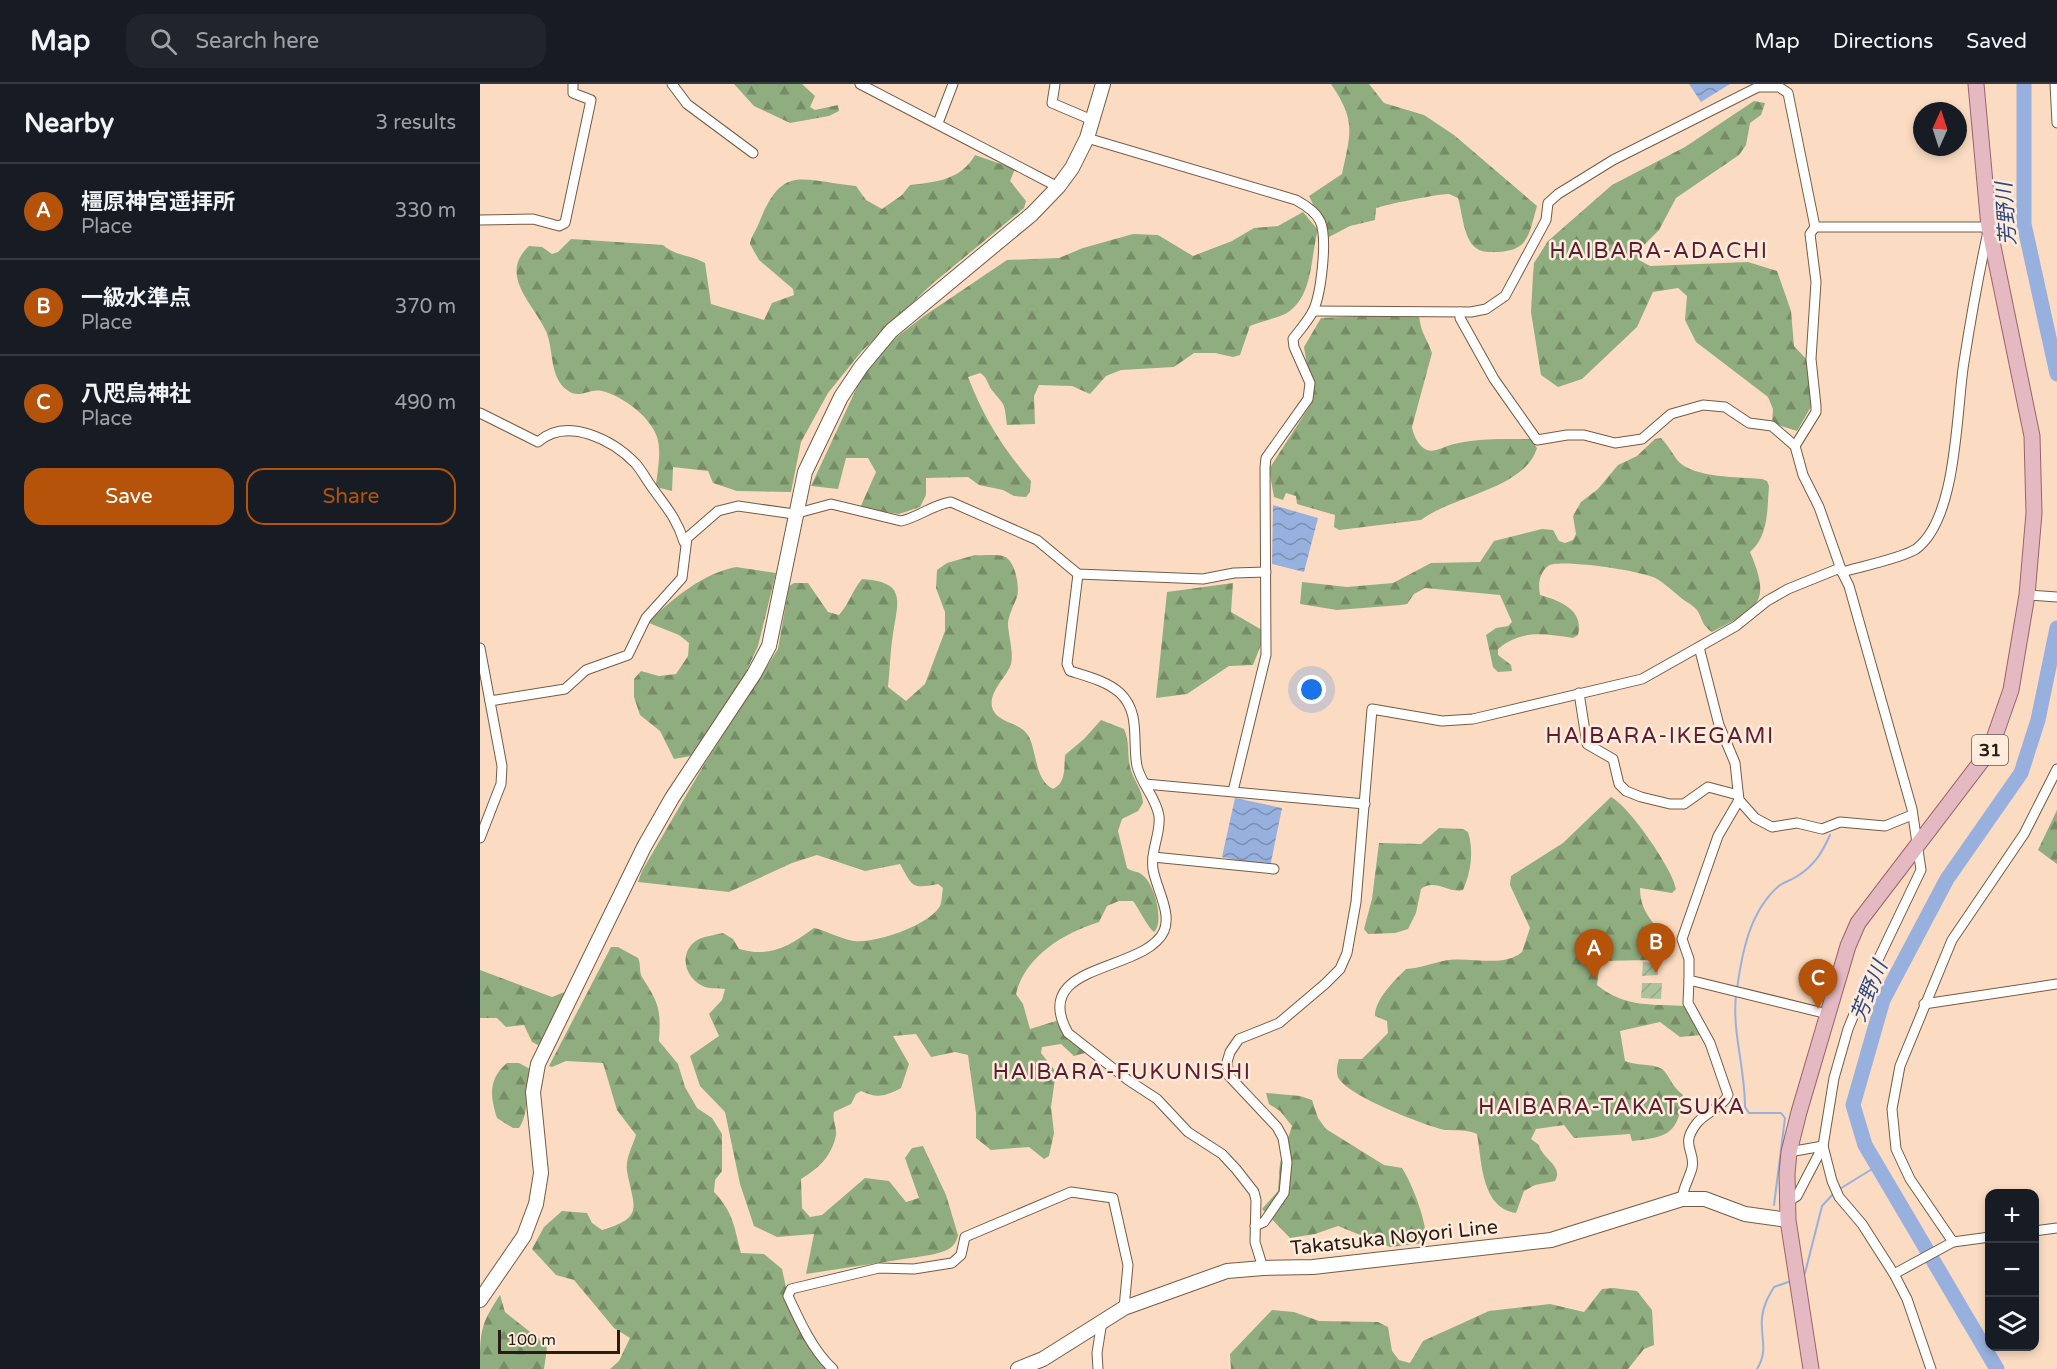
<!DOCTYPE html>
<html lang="en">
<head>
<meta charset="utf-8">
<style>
	body { margin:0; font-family:"Varela Round","Noto Sans JP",sans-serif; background:#20242c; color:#f1f3f6 }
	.controls { position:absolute; right:18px; bottom:18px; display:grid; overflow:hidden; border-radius:12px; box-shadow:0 3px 9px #0003 }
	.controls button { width:54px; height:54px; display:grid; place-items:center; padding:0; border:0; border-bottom:2px solid #363941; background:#171b24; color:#f1f3f6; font:30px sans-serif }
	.compass { position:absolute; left:1433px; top:18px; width:54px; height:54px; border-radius:50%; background:#171b24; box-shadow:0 3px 9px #0003; rotate:3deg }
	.scale { position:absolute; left:18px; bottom:15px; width:122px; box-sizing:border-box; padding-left:6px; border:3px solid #281d14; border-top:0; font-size:16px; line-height:21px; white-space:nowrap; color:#281d14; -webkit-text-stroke:4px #ffecdc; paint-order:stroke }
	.you { position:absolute; left:832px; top:606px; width:21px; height:21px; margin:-15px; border:4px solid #fff; border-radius:50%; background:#1a73e8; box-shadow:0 0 0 9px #1a73e833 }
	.badge { display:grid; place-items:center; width:39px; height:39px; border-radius:50%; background:#b45309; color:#fff; font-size:20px; font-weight:700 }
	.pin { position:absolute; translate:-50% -50px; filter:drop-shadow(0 2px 3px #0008) }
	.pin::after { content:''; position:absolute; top:32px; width:21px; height:18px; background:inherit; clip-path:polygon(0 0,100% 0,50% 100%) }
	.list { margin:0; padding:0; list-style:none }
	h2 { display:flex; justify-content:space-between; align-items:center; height:78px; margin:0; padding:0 24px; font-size:26px }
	h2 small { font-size:20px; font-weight:400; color:#9ea1a6 }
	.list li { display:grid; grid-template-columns:39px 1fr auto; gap:18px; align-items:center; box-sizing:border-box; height:96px; padding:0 24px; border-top:2px solid #363941 }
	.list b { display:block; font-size:22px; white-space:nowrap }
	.list p { margin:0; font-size:20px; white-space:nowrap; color:#9ea1a6 }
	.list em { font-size:20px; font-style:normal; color:#9ea1a6 }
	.actions { display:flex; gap:12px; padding:18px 24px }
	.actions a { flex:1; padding:14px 0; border:2px solid #b45309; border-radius:18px; text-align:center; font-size:21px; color:#b45309 }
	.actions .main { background:#b45309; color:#fff }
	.icon { flex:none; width:33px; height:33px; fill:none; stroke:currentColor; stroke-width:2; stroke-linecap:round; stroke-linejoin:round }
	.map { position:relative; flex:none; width:1577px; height:1285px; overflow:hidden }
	header { display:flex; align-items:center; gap:36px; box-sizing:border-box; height:84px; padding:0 30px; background:#171b24; border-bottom:2px solid #363941 }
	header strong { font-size:28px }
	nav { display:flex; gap:33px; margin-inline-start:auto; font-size:21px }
	.search { width:420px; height:54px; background:#20242c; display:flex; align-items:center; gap:15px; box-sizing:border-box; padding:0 21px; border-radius:18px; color:#9ea1a6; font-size:22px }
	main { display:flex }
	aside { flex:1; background:#171b24 }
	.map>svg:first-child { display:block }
	.forest { fill:url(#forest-firs) }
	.garden { fill:url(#garden-furrows) }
	.water { fill:url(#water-waves) }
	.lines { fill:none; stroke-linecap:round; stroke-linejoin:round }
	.stream { stroke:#97b0de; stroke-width:2 }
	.river { stroke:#97b0de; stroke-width:15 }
	.street-casing { stroke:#755b45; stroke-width:11 }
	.secondary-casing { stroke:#755b45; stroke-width:16 }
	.primary-casing { stroke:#97646a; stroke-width:17 }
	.street { stroke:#fff; stroke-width:9 }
	.secondary { stroke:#fff; stroke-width:14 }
	.primary { stroke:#e5b9c2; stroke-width:15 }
	.labels { text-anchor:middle; stroke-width:5; stroke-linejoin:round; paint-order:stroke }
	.shield { fill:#ffecdc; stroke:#685b50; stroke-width:1.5 }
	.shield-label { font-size:18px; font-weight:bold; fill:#281d14 }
	.street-label { font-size:20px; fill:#281d14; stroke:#ffecdc }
	.water-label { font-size:21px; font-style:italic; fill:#2c4882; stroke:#ffecdc }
	.quarter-label { font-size:22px; letter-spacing:1.5px; fill:#5f1b2f; stroke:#ffecdc }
</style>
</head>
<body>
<header>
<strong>Map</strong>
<div class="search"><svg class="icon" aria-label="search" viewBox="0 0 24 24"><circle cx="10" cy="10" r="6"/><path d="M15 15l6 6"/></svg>Search here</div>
<nav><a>Map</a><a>Directions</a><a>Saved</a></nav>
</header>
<main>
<aside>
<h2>Nearby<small>3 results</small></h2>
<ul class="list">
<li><span class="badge">A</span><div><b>橿原神宮遥拝所</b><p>Place</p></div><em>330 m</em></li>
<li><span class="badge">B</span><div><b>一級水準点</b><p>Place</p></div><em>370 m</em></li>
<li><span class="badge">C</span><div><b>八咫烏神社</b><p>Place</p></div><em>490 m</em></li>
</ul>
<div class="actions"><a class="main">Save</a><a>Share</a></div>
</aside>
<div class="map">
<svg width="1577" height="1285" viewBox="0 0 1577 1285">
	<defs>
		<pattern id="forest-firs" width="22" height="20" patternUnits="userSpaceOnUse" patternTransform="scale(1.5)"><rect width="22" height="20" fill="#8fad7f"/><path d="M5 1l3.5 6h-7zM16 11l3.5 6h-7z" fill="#758c67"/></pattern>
		<pattern id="garden-furrows" width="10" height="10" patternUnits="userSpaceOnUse" patternTransform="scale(1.5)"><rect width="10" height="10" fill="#abc49f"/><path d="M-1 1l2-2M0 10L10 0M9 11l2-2" fill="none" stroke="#93a888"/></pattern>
		<pattern id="water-waves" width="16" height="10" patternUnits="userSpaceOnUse" patternTransform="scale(1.5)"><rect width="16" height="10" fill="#97b0de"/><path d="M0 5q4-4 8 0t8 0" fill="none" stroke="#7b8fb3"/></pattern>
	</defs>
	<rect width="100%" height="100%" fill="#fbdcc2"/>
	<!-- forest -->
	<g class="forest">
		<polygon points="254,0 322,0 335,12 330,23 335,26 358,21 359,27 349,32 310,39 274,22"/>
		<path d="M851,0H889L904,19L944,31L974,51L1057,122C1048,153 1049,168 1012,168C1003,168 997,167 991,159C983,147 982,128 978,114C975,113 972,111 969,110C962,109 903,121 896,124L895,136L870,142L849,153L829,112L862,90C871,48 876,37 851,0Z"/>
		<polygon points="1274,17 1285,19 1281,31 1270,39 1266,61 1259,71 1196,114 1179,146 1160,165 1159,176 1170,182 1268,178 1297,187 1311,227 1314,262 1328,277 1332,321 1317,347 1292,339 1293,325 1288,313 1216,258 1205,236 1207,212 1198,204 1173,208 1157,243 1102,295 1078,303 1061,291 1051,228 1053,191 1054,179 1068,157 1132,101 1205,63"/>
		<path d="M495,71L535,85L530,97L546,117L544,124L452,200L382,267L348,309L321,358L311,408L257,407L233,399L228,387L193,383L192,407L176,403C177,388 182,368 177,353C170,332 142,312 122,307C108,304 100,316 87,306C69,293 74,265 66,247C53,219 18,191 49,162L62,163L72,170L78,168L91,155L183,161C197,173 209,170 225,179L231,220L284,236L292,219L314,211L313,205L279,176L270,160C271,152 276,147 279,139C302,80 320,96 376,102L386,116L402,125L422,111L430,101C456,98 481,96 495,71Z"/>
		<path d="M823,128L838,146C830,173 834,214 805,230C797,234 781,237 770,242L760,271L753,273L735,269H714L694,283L641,286L626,292L610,310L592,302L559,301L554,312L555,340L527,341C524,316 525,323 511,305C507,298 507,293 500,289L488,293C504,334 522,363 551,397L550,408L546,413L534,412L523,406L499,401L488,393L446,394V411L440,423L419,430L380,424L396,388L388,374H366L358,405L331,402L391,273L444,232L527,176L579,174L603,164L653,150L678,151L713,172L752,157L774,144L798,142Z"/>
		<path d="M939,229C940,248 946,252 952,269L932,343C933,351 939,363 947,366C955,369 967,361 974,360C999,354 1025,355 1050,355L1057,364C1045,405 972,412 941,436L859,446L854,443L855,431L817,420L816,412L806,409L803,416L794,413L789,385L831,320L832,312L824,263L841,234Z"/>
		<path d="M1181,354C1188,361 1192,369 1198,377C1213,394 1260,393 1282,395L1287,397L1289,402C1287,425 1289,452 1270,468C1293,521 1276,525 1232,548C1220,539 1224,537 1217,526C1214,523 1214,523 1210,520C1198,513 1189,502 1177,495C1165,487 1078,474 1068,482C1059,489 1058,501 1060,511C1081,517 1104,526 1098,551L1093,554C1065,550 1042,545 1018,565V571L1031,581L1032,587L1018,588L1013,583L1006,551L1016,544L1028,542L1032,538L1020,511L945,504L934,510L927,520L921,521L857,526L820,520L822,498L867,503L913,499L951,479L1000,478L1014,457L1062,445L1073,446L1079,457L1085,459L1093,456L1096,450L1093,432L1101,418L1118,405L1138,381L1157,372L1175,355Z"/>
		<path d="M495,471C504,472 514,470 523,472C535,475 540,502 537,513C534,521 529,530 528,539C528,551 534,568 531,580C527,593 506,610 513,626C520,640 541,638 549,653C557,669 555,696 573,705C586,699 584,684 585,671L604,655L621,636L644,645C650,658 647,669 650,683C653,696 662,704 663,719L658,727L642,735L638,747L647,784C652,788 657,787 661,790C674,797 685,838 674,848C667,843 660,826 653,817H639L627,822L619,838C584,849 545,872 536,910L543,920L550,945L576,937L605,969L594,972L581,960L562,963L561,969L576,988L571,1023L574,1049L569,1072L564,1075L549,1063L511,1066L496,1054V1029L488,971L475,968L451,973L436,950L413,952L429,980L421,1004C406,1012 397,1015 381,1007L376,1010L371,1020L354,1028C352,1037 357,1043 356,1051C352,1072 338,1085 321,1095L322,1124L330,1133L342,1131L385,1094L409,1097L426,1118L439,1114L425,1074L432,1064L443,1062L466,1111L478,1151C475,1166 463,1168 450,1171L326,1190L334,1150L297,1153L274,1142L260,1100L245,1028L220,1002L210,972L239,952L229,930L242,916L245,905C239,904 231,905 225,903C204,895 197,867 219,855C226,852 235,851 243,849L253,855L259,865C291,874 309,862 334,844C347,847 361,855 374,857C394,860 450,841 460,822C462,818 462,809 463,804L458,800C431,805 433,803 420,780L385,787L337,771L312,779L249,808L158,798L162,787L225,679L298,565L309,502L314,499H328L348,528L359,531C369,520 372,507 382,495C427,498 418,516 413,550C410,568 410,586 408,603L426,617L445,600L465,547V528L456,504L457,486L467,479Z"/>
		<path d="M256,483L296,489L278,562L254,614L211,672L194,675L180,647L160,631L154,613V595L161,587L179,592L196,590L208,572L209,559L199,551L169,539L172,534C197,512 222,490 256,483Z"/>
		<polygon points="753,499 751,528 782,546 782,558 773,581 749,582 707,610 676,614 687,508"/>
		<path d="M1131,713C1148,721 1193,785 1196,805L1192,809L1160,804C1160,836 1183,840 1186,865L1170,872V876L1120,877L1117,901C1145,924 1173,920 1207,922L1221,951L1200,953L1180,938L1140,947L1145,977C1156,982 1173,979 1182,985C1189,990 1191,1002 1203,1011C1198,1049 1190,1053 1152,1057L1150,1050L1094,1054L1084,1041L1056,1045L1051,1055L1059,1061C1062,1075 1084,1082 1075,1097L1055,1101L1044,1107L1036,1129C1001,1124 1002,1077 997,1050C987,1045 976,1047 965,1046C946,1042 865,1011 858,993C856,988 857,981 859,975H882L908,949L907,937L895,932C895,915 915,896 926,885C941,884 949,880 963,877C987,871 1022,885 1042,868L1050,844L1030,801L1031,792L1083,759Z"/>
		<polygon points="1577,726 1577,780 1558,766"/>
		<path d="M959,744L983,745L988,748C994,766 991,789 983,806C969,810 955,794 941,805L936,829L928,845L915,849L888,850L884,845L892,815L899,759L941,760Z"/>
		<path d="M131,863H138L158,874C161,880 159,888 162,893C179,920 181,924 179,957L198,980L205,1003L217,1024L232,1034L242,1050V1087L235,1096L234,1108C254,1129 254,1143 261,1169L284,1170L302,1185L307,1208L317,1237L346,1285H130L139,1277L150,1254L134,1244L94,1196L76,1191L52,1165L64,1143L82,1127L107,1129L112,1139L122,1146C166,1133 153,1122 147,1087C145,1075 153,1061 156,1051L137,1026L123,979L86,977L72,983L69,982Z"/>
		<polygon points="0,886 72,913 87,907 64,964 52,958 44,941 26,943 17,934 0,934"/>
		<path d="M27,979H39L52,986C45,1006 50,1028 39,1044H33L17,1034C10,1013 8,995 27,979Z"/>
		<path d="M786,1009L820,1012L832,1016L838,1034L846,1045L904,1081L922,1084C934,1103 946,1137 947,1159L910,1163L858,1142L835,1150L810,1154L782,1125L798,1107L800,1079L812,1042L800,1027L789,1020Z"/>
		<polygon points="1133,1204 1157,1207 1172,1226 1174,1261 1164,1265 1148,1285 751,1285 750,1270 792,1226 814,1228 839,1237 898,1238 908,1243 912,1267 919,1276 930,1279 943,1257 1009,1227 1070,1220 1104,1228 1122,1205"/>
		<path d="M20,1211L25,1228L59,1255L67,1264L64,1285H0C0,1248 0,1241 20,1211Z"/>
	</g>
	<!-- garden -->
	<g class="garden">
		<polygon points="1163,878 1178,880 1178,891 1162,892"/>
		<polygon points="1162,899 1182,899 1181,915 1161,914"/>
	</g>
	<!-- water -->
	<g class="water">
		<polygon points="1209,0 1250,0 1221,18"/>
		<polygon points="793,421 838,434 824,488 792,480"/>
		<polygon points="755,714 802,724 790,783 742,773"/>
	</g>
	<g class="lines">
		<!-- stream -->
		<g class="stream">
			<path d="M1257,905C1262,868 1270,826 1300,801C1305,798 1311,796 1316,793C1334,782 1342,769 1350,751"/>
			<path d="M1256,911C1252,948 1265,984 1265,1023L1269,1029H1301L1305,1034L1294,1121"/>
			<polyline points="1358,1106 1397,1082"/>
			<polyline points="1321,1191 1325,1189 1342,1122 1354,1109"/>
			<path d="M1277,1285C1289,1266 1280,1253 1282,1234C1283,1222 1288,1213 1294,1203L1311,1197"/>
		</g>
		<!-- river -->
		<g class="river">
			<polyline points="1544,0 1544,140 1577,290"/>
			<polyline points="1517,1285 1385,1061 1373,1021 1403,916 1467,795 1541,689 1558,636 1577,544"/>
		</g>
		<!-- street casing -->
		<g class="street-casing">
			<g id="street">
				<polyline points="192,0 207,20 273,69"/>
				<polyline points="380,0 578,103"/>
				<polyline points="575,0 572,19 612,36"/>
				<polyline points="1575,0 1577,39"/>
				<polyline points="458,39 473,0"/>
				<path d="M607,54L816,116C825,121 836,128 840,137C848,154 841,213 832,229C827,238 819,247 813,255L814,263L830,299L828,315L786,374L785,383L786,571L753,707"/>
				<polyline points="0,136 53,135 79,142 85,139 111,16 93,9 93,0"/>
				<path d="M1335,143H1509C1499,188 1491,233 1484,278C1476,326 1478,434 1436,465C1423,474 1379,483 1362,488"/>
				<polyline points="833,227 991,228 1006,225 1025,212 1066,136 1068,119 1078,110 1133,76 1278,3 1299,3 1308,9 1335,143 1330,150 1336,198 1331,275 1336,322 1336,328 1315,362"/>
				<polyline points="980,228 980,234 1014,295 1057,356 1087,351 1104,351 1135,359 1162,355 1191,330 1223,321 1245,323 1269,339 1292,342 1315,362 1323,391 1339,423 1362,488 1369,502 1432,725 1441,786 1386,901 1368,945 1354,994 1343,1062 1352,1097 1359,1113 1382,1140 1414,1190 1427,1215 1451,1285"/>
				<path d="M0,329L58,358C87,332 133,356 156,380C161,386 165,393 169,399C184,421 196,432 204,458"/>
				<path d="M598,490L587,580L590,587C606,592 627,597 640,609C661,629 652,657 657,682C661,700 676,713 679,732C681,750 670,767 673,785C676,804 692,829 684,847C665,889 548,878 588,949L648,996L677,1015L708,1048L742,1070L756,1085L774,1108L776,1116L775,1158L783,1184"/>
				<polyline points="1547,511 1577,513"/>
				<polyline points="1219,563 1239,641 1255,679 1259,716 1275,734 1292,743 1317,739 1342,745 1360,738 1405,742 1432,731"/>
				<polyline points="0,564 22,682 21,700 0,754"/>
				<polyline points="1099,609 1107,660 1133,675 1139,700 1146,707 1161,713 1190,720 1204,720 1228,703 1258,711"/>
				<path d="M10,617L85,605L106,586L148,571L166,534L202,494L207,454L238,427L258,422L314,430L351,420L421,437C439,433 452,421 471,418L557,456L598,490L723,495L754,489L786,488"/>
				<polyline points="665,700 885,720"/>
				<polyline points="1259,716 1238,752 1202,855 1209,875 1209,896 1348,930"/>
				<polyline points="673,773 794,785"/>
				<polyline points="1444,920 1577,900"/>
				<polyline points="1309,1068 1343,1062"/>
				<path d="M1202,1115C1203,1104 1209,1095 1212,1084C1216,1066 1199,1062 1217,1039C1225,1029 1243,1023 1248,1011L1230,959L1208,919L1209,896"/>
				<polyline points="1306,1119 1317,1112 1343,1062"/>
				<polyline points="775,1142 784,1138 804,1109 807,1078 803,1054 797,1043 749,992 747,978 750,968 759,955 799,939 845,900 860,885 867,869 876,818 892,625 962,637 993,635 1162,595 1256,542 1287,517 1308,505 1360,484"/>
				<polyline points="1554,1147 1577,1144"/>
				<polyline points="1473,1158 1430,1095 1416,1065 1412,1025 1420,982 1472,856 1544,750 1577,685"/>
				<polyline points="1414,1190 1473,1158 1510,1153"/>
				<path d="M353,1285C333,1267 319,1236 308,1212L311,1205L399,1184L434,1185L472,1179L481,1171L485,1153L591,1108L633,1114L648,1181L644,1224"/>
				<polyline points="618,1285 617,1269 622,1237"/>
			</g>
		</g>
		<!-- secondary casing -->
		<g class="secondary-casing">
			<g id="secondary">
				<polyline points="0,1216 44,1152 56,1120 61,1089 53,1008 58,980 164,763 192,714 274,590 289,562 325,388 361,313 381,283 411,247 552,130 578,103 592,84 607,54 623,0"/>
				<polyline points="538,1285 563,1275 644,1224 747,1187 783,1184 833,1183 1071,1156 1202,1115 1225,1115 1265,1130 1308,1136"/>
			</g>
		</g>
		<!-- primary casing -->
		<g class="primary-casing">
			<polyline id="primary" points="1331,1285 1308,1136 1307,1090 1309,1068 1319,1028 1368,862 1378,839 1510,666 1531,606 1547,511 1554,429 1552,352 1509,143 1496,0"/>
		</g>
		<!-- street -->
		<use href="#street" class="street"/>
		<!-- secondary -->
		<use href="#secondary" class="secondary"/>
		<!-- primary -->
		<use href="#primary" class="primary"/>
	</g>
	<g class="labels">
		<!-- shield labels -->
		<rect class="shield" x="1492" y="651" width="36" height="30" rx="4.5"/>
		<g class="shield-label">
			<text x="1510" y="672">31</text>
		</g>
		<!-- street labels -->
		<g class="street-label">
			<text transform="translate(914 1153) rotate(-6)" y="7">Takatsuka Noyori Line</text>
		</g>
		<!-- water labels -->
		<g class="water-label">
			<text transform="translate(1526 130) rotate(-94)" y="7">芳野川</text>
			<text transform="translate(1389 907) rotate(-68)" y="7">芳野川</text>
		</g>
		<!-- quarter labels -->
		<g class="quarter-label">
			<text x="1179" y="174">HAIBARA-ADACHI</text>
			<text x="1180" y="659">HAIBARA-IKEGAMI</text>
			<text x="642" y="995">HAIBARA-FUKUNISHI</text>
			<text x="1132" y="1030">HAIBARA-TAKATSUKA</text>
		</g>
	</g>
</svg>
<div class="controls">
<button>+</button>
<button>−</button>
<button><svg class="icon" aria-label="layers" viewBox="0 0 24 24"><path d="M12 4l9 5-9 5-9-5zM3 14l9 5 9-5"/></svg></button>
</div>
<svg class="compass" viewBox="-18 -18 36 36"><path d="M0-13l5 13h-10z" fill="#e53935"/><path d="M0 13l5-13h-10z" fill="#9ea1a6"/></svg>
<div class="scale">100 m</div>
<div class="you"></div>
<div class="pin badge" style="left:1114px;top:895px">A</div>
<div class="pin badge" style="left:1176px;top:889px">B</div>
<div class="pin badge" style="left:1338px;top:925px">C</div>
</div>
</main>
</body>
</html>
